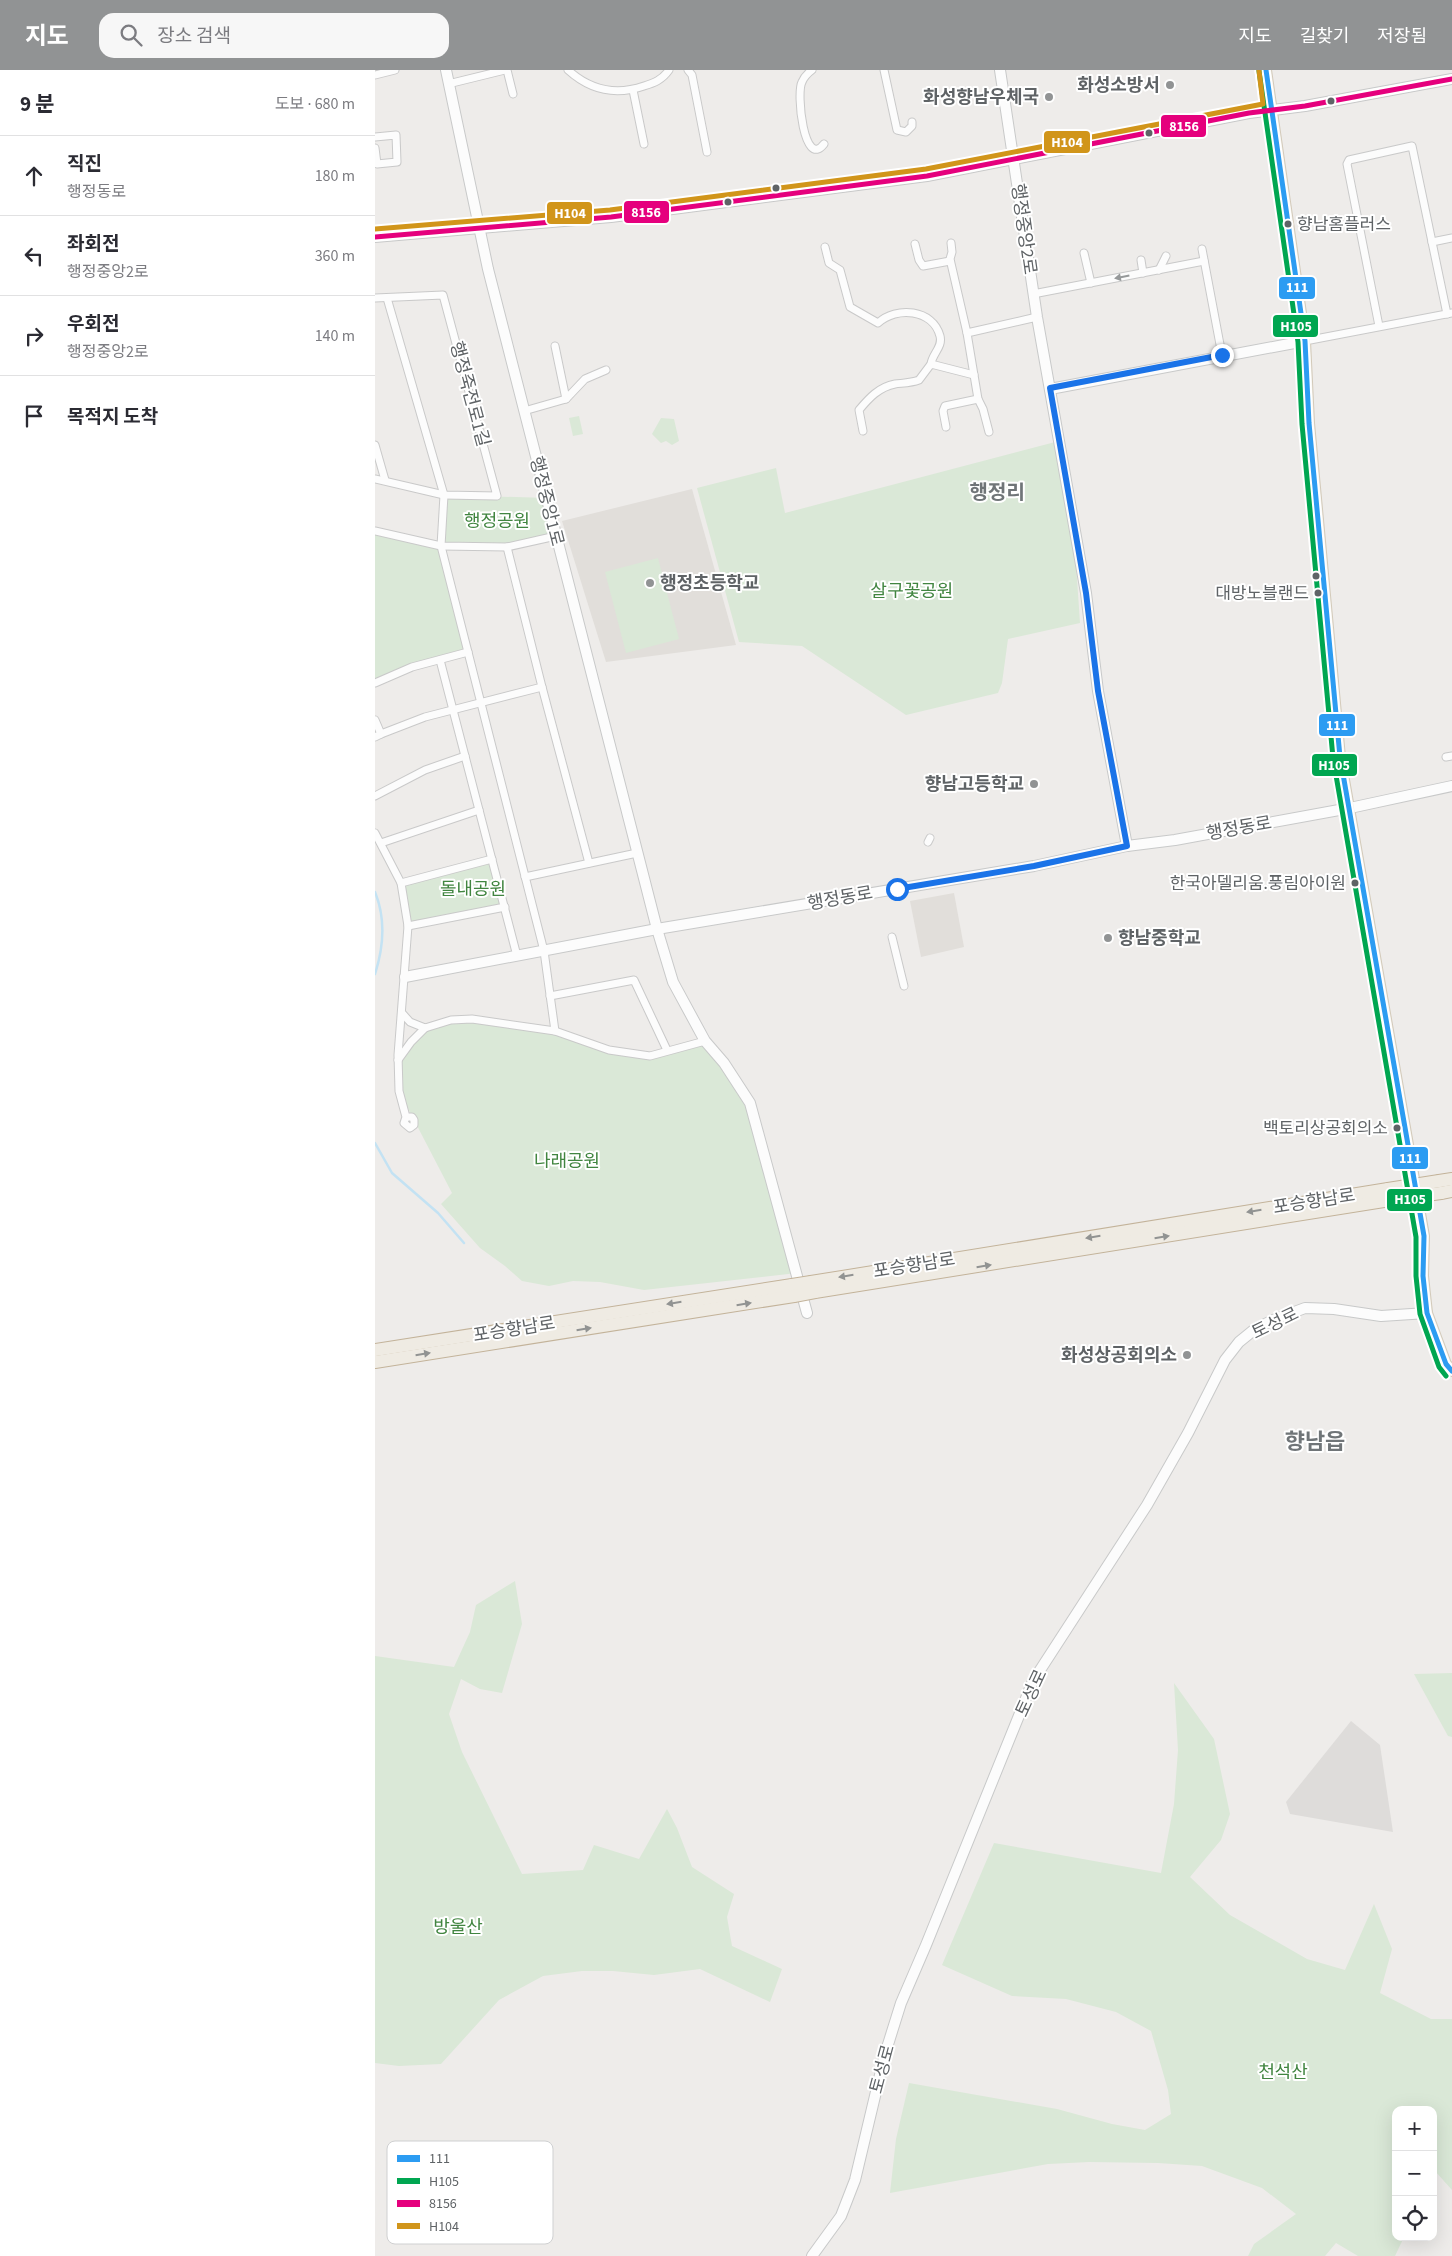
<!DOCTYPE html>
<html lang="ko">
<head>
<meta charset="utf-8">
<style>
	body { margin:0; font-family:"Source Sans 3","Noto Sans KR",sans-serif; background:#f7f7f7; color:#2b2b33 }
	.controls { position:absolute; right:15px; bottom:15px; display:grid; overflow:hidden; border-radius:10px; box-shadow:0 5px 20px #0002 }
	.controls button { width:45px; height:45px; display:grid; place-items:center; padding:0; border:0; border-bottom:1px solid #e1e1e2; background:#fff; color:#2b2b33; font:25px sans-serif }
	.stop { position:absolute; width:15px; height:15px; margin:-11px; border:4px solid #1a73e8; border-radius:50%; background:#fff }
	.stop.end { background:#1a73e8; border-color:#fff; box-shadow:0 1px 5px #0008 }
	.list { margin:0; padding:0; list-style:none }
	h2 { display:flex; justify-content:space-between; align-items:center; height:65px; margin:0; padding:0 20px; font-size:21px }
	h2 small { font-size:16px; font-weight:400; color:#7c7c81 }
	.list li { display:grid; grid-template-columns:32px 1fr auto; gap:15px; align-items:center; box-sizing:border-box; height:80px; padding:0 20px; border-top:1px solid #e1e1e2 }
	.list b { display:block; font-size:19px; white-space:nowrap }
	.list p { margin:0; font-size:16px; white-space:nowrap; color:#7c7c81 }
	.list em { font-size:16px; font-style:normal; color:#7c7c81 }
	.icon { flex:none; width:28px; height:28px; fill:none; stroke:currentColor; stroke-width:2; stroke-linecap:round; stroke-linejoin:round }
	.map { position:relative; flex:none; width:1077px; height:2186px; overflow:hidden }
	header { display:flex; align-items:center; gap:30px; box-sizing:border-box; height:70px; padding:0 25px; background:#919394; color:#fff }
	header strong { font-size:24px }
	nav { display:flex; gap:28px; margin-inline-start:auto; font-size:18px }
	.search { width:350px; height:45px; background:#f7f7f7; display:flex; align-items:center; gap:12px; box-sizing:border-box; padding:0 18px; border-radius:15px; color:#7c7c81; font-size:19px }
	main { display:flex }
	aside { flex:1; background:#fff }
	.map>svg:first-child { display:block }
	.industrial { fill:#dedcda }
	.education { fill:#e1deda }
	.green { fill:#dae8d7 }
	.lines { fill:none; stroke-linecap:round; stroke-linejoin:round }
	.stream { stroke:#c3e2f3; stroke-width:2.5 }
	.street-casing { stroke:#c9c9c9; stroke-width:9 }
	.secondary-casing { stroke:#c8c9c9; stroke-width:12 }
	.primary-casing { stroke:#d3caba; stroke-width:12 }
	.highway-casing { stroke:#c3b39a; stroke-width:14 }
	.street { stroke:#fcfcfc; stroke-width:7 }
	.secondary { stroke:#fcfcfc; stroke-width:10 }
	.primary { stroke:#f2f0ea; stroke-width:10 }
	.highway { stroke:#efebe3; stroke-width:12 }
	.highway-bridge-casing { stroke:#c3b39a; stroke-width:14; stroke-linecap:butt }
	.highway-bridge { stroke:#efebe3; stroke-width:12 }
	.bus-1-casing { stroke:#fff; stroke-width:9 }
	.bus-2-casing { stroke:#fff; stroke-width:9 }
	.bus-3-casing { stroke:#fff; stroke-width:9 }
	.bus-4-casing { stroke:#fff; stroke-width:9 }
	.bus-1 { stroke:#2c9cf2; stroke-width:5 }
	.bus-2 { stroke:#00a651; stroke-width:5 }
	.bus-3 { stroke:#e5007d; stroke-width:5 }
	.bus-4 { stroke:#d1951a; stroke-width:5 }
	.oneway { fill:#96999a }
	.oneway2 { fill:#919392 }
	.route { stroke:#1a73e8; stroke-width:6 }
	.poi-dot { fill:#919394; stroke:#fff; stroke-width:2 }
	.bus-dot { fill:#5f6366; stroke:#fff; stroke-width:2 }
	.labels { text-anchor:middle; stroke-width:4; stroke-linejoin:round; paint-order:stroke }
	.bus-label { font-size:17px; fill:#5f6366; stroke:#fff; text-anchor:end }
	.poi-label { font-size:18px; font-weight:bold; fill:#5f6366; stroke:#fff; text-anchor:end }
	.street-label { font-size:18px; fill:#5f6366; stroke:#fff }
	.park-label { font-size:18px; fill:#418540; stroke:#fff }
	.quarter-label { font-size:20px; font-weight:bold; fill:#707578; stroke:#fff }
	.district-label { font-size:22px; font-weight:bold; fill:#707578; stroke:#fff }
	.key { fill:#fff; stroke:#cfd0d1; stroke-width:1 }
	.key-label { font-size:14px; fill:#5f6366 }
	.line-badge { stroke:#fff; stroke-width:2 }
	.badge-label { font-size:14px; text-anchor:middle; font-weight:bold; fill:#fff }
</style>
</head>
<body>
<header>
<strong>지도</strong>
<div class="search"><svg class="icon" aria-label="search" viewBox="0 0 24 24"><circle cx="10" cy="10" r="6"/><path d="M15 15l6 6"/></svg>장소 검색</div>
<nav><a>지도</a><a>길찾기</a><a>저장됨</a></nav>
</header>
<main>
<aside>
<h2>9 분<small>도보 · 680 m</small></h2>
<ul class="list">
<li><svg class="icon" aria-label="ahead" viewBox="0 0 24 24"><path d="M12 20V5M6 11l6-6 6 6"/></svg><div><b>직진</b><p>행정동로</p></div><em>180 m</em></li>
<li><svg class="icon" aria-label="left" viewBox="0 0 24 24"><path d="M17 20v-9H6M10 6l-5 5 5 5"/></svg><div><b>좌회전</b><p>행정중앙2로</p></div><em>360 m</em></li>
<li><svg class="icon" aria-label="right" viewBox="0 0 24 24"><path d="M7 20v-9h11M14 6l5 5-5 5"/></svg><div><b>우회전</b><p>행정중앙2로</p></div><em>140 m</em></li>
<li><svg class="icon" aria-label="arrive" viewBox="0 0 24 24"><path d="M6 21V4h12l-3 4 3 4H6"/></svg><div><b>목적지 도착</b></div></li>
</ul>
</aside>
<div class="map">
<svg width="1077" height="2186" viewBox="0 0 1077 2186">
	<rect width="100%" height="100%" fill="#eeecea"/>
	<!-- industrial -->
	<polygon class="industrial" points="976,1651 1005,1675 1018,1762 915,1744 911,1732"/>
	<!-- education -->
	<g class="education">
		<polygon points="317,419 361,575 231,592 187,451"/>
		<polygon points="579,823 589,877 546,887 535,831"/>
	</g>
	<!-- green -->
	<g class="green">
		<polygon points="204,346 208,364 198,366 194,348"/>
		<polygon points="286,348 299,349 304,371 297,375 291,371 286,373 277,364"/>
		<polygon points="684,371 697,435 705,553 633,569 627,613 623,623 531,645 427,576 364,572 322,418 401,398 410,443"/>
		<polygon points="69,425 172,428 181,466 132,477 67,476 93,582 0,613 0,461 66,476"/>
		<polygon points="283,488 304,569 251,583 230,502"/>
		<polygon points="117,789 130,837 33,856 26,813"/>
		<polygon points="97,949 180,961 202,969 275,986 330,971 375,1033 422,1203 269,1220 225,1212 198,1211 174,1216 147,1211 130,1196 105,1178 66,1134 77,1123 24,1021 23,990 50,958"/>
		<polygon points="140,1511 147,1554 127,1623 105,1619 86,1609 74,1644 87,1682 147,1804 208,1800 219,1775 264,1789 292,1739 302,1758 317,1797 359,1824 352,1847 357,1876 407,1899 395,1932 325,1899 279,1905 238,1901 207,1901 168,1906 124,1930 66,1994 24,1996 0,1993 0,1586 79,1597 95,1562 101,1535"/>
		<polygon points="1077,1603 1077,1667 1073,1666 1039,1604"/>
		<polygon points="799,1613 839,1669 855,1744 846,1770 815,1807 855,1845 932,1889 970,1900 999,1834 1017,1879 1005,1923 1056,1949 1077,1949 1077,2120 1060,2101 1058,2103 1058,2040 1021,2040 1021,2167 1029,2167 1020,2186 983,2186 961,2173 950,2186 873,2186 879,2174 921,2144 887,2118 827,2096 783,2093 714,2092 673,2094 515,2123 521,2069 534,2013 682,2039 737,2054 770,2060 796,2044 793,2020 776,1961 741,1942 691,1929 637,1926 567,1895 619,1773 786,1803 799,1734 803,1680"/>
	</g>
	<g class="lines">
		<!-- stream -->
		<g class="stream">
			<path d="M0,822C11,849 9,876 0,904"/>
			<polyline points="0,1073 17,1103 63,1143 89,1173"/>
		</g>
		<!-- street casing -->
		<g class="street-casing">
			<g id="street">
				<polyline points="132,0 138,24"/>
				<path d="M193,0C215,20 240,26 269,16C279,13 287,10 294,0"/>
				<polyline points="313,0 317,5 332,82"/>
				<path d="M437,0C433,3 429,7 427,12C421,23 429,100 449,74"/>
				<polyline points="509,0 522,60 531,62 537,56 537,52"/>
				<polyline points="0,5 20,0"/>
				<polyline points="73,14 130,0"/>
				<polyline points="258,20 269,74"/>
				<polyline points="0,67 21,65 22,92 2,94 0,78"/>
				<polyline points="1057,172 1077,168"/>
				<polyline points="576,173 577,182 575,189 592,263 662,247"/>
				<polyline points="540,174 544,190 548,196 575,191"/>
				<path d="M450,177L454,193L465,200L475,237L503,253C521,236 558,239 565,266C568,277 557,284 556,294"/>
				<polyline points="827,179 847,285"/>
				<polyline points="709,183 716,213"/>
				<polyline points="766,190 768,203"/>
				<polyline points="784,200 791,186"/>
				<polyline points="658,224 829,191"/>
				<polyline points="0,228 68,225 122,426 69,425 0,409"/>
				<polyline points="12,228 69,425 66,476 169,881 180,961"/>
				<polyline points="1004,256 972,94 974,90 1037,76 1072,244"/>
				<polyline points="592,263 603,329 608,339 614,362"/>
				<polyline points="930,271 1077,243"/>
				<polyline points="180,276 191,329"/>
				<polyline points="149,341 191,329 210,309 231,300"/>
				<polyline points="571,357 568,341 570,336 603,329"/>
				<path d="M488,361L484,340C494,328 504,317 520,314C528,313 536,313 544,310L556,294L599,305"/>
				<polyline points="0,375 10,410"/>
				<polyline points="0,461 66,476 132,477 181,466"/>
				<polyline points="65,590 142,886"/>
				<polyline points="0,613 37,597 93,582"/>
				<polyline points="167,617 214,793"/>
				<polyline points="0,650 6,664 0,667"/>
				<polyline points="6,664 50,647 167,617 132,477"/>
				<polyline points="1071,687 1077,686"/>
				<polyline points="0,726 50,700 90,686"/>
				<polyline points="0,763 26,813 33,856 23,985 24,1021 31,1047 29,1053 35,1058 39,1055 39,1050 37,1047 31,1047"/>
				<polyline points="553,772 555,768"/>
				<polyline points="6,773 104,740"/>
				<polyline points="150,807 262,783"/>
				<polyline points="26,813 117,789"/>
				<polyline points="33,856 130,837"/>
				<polyline points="517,867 529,916"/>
				<polyline points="175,926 259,910 292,980"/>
				<polyline points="27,943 35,952 50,958 76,950 97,949 180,961 234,980 275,986 330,971"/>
				<polyline points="23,990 36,972 50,958"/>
			</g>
		</g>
		<!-- secondary casing -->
		<g class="secondary-casing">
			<g id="secondary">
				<polyline points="71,0 113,199 282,859 298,912 330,971 349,993 375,1033 432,1243"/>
				<polyline points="625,0 662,247 711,523 723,621 752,776"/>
				<polyline points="0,167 236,147 552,106 874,43 930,36 1077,9"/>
				<polyline points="675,319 930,271"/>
				<polyline points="30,907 282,859 659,796 752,776 800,770 975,738 1077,716"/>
				<polyline points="437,2186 466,2146 480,2110 510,1984 526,1933 551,1875 658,1611 772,1435 813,1363 850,1290 864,1272 880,1259 898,1250 930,1238 959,1239 1006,1246 1052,1243"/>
			</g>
		</g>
		<!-- primary casing -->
		<g class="primary-casing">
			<polyline id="primary" points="891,0 930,271 934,353 965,687 1049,1166 1048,1206 1052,1243 1071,1294 1077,1301"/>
		</g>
		<!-- highway casing -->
		<g class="highway-casing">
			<g id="highway">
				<polyline points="1064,1111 1077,1109"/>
				<polyline points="1066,1123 1077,1121"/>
				<polyline points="436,1212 1013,1119"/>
				<polyline points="440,1222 1015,1130"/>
				<polyline points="0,1280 417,1215"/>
				<polyline points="0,1292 419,1226"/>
			</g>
		</g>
		<!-- street -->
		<use href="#street" class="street"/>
		<!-- secondary -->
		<use href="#secondary" class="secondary"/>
		<!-- primary -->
		<use href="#primary" class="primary"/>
		<!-- highway -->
		<use href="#highway" class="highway"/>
		<!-- highway-bridge casing -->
		<g class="highway-bridge-casing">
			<g id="highway-bridge">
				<polyline points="1013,1119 1064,1111"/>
				<polyline points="1015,1130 1066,1123"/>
				<polyline points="417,1215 436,1212"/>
				<polyline points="419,1226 440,1222"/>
			</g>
		</g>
		<!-- highway-bridge -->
		<use href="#highway-bridge" class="highway-bridge"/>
		<!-- bus-1 casing -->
		<g class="bus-1-casing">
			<polyline id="bus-1" points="891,0 930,271 934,353 965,687 1049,1166 1048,1206 1052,1243 1071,1294 1077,1301"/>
		</g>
		<!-- bus-2 casing -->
		<g class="bus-2-casing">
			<polyline id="bus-2" points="884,1 923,272 927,354 958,688 1041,1167 1041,1206 1045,1244 1064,1297 1071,1306"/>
		</g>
		<!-- bus-3 casing -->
		<g class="bus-3-casing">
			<polyline id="bus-3" points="0,167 236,147 552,106 874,43 930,36 1077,9"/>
		</g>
		<!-- bus-4 casing -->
		<g class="bus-4-casing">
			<polyline id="bus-4" points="0,159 235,140 551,99 888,34 884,1"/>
		</g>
		<!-- bus-1 -->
		<use href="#bus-1" class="bus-1"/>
		<!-- bus-2 -->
		<use href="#bus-2" class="bus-2"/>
		<!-- bus-3 -->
		<use href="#bus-3" class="bus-3"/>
		<!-- bus-4 -->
		<use href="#bus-4" class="bus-4"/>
	</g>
	<!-- one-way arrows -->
	<defs><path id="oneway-solid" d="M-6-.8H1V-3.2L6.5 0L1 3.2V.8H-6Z" transform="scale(1.25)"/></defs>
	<use class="oneway" href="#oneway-solid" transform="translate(747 207) rotate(169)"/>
	<g class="oneway2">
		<use href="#oneway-solid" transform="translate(879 1141) rotate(171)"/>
		<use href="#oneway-solid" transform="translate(718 1167) rotate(171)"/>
		<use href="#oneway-solid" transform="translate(787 1167) rotate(-9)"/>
		<use href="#oneway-solid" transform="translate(609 1196) rotate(-9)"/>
		<use href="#oneway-solid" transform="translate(471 1206) rotate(171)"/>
		<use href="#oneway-solid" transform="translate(299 1233) rotate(171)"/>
		<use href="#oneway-solid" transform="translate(369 1234) rotate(-9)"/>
		<use href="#oneway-solid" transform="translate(209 1259) rotate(-9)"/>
		<use href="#oneway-solid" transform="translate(48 1284) rotate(-9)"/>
	</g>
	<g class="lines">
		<!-- route -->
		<polyline class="route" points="522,819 659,796 752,776 723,621 711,523 675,318 847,285"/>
	</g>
	<!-- markers -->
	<g class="poi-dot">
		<circle cx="795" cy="15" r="5"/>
		<circle cx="674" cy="27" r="5"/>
		<circle cx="275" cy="513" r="5"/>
		<circle cx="659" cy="714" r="5"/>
		<circle cx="733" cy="868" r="5"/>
		<circle cx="812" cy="1285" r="5"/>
	</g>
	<g class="bus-dot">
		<circle cx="956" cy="31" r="4.5"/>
		<circle cx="774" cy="63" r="4.5"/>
		<circle cx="401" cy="118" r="4.5"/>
		<circle cx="353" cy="132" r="4.5"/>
		<circle cx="913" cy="154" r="4.5"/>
		<circle cx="941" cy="506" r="4.5"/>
		<circle cx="943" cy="523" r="4.5"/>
		<circle cx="980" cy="813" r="4.5"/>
		<circle cx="1022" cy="1058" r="4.5"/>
	</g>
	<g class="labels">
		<!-- bus labels -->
		<g class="bus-label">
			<text x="922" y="160" text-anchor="start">향남홈플러스</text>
			<text x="934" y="529">대방노블랜드</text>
			<text x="971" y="819">한국아델리움.풍림아이원</text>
			<text x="1013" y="1064">백토리상공회의소</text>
		</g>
		<!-- poi labels -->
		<g class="poi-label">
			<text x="785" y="21">화성소방서</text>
			<text x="664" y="33">화성향남우체국</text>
			<text x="285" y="519" text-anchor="start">행정초등학교</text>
			<text x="649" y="720">향남고등학교</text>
			<text x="743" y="874" text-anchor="start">향남중학교</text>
			<text x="802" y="1291">화성상공회의소</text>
		</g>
		<!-- street labels -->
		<g class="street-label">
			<text transform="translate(649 159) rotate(82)" y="6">행정중앙2로</text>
			<text transform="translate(95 324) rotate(75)" y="6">행정죽전로1길</text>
			<text transform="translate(172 431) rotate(76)" y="6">행정중앙1로</text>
			<text transform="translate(864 758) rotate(-10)" y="6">행정동로</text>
			<text transform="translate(465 828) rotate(-10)" y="6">행정동로</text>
			<text transform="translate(939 1131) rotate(-9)" y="6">포승향남로</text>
			<text transform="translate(539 1195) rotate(-9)" y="6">포승향남로</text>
			<text transform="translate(900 1253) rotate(-26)" y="6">토성로</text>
			<text transform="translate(139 1259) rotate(-9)" y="6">포승향남로</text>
			<text transform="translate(656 1623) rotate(-65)" y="6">토성로</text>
			<text transform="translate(507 1999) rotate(-75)" y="6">토성로</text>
		</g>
		<!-- park labels -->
		<g class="park-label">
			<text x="122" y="457">행정공원</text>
			<text x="537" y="527">살구꽃공원</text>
			<text x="98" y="825">돌내공원</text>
			<text x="192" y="1097">나래공원</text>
			<text x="83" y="1863">방울산</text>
			<text x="908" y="2008">천석산</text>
		</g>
		<!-- quarter labels -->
		<g class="quarter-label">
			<text x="622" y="429">행정리</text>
		</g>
		<!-- district labels -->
		<g class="district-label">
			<text x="940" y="1379">향남읍</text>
		</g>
	</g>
	<!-- legend -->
	<rect x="12" y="2071" width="166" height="103" rx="8" class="key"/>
	<rect x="22" y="2085" width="23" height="7" fill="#2c9cf2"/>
	<rect x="22" y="2108" width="23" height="6" fill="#00a651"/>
	<rect x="22" y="2130" width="23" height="7" fill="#e5007d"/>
	<rect x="22" y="2153" width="23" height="6" fill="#d1951a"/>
	<g class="key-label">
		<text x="54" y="2093">111</text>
		<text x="54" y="2116">H105</text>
		<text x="54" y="2138">8156</text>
		<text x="54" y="2161">H104</text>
	</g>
	<g class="line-badge">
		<rect x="785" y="44" width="47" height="24" rx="5" fill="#e5007d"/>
		<rect x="668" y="60" width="48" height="24" rx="5" fill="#d1951a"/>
		<rect x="248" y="130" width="47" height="24" rx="5" fill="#e5007d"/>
		<rect x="171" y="131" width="47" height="24" rx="5" fill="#d1951a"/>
		<rect x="903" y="206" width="38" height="24" rx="5" fill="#2c9cf2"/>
		<rect x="897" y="244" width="47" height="24" rx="5" fill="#00a651"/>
		<rect x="943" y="643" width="38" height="24" rx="5" fill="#2c9cf2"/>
		<rect x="936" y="683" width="47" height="24" rx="5" fill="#00a651"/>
		<rect x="1016" y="1076" width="38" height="24" rx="5" fill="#2c9cf2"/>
		<rect x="1011" y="1118" width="47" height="24" rx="5" fill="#00a651"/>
	</g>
	<g class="badge-label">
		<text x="809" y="61">8156</text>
		<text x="692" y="77">H104</text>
		<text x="271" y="147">8156</text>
		<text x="195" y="148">H104</text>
		<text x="922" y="222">111</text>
		<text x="921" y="261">H105</text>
		<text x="962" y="660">111</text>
		<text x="959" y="700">H105</text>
		<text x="1035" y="1093">111</text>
		<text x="1035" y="1134">H105</text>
	</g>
</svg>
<div class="controls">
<button>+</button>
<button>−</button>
<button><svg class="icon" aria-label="locate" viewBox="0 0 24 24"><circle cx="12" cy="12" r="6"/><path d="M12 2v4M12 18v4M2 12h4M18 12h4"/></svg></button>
</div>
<div class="stop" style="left:522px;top:819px"></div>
<div class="stop end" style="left:847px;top:285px"></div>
</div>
</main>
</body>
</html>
